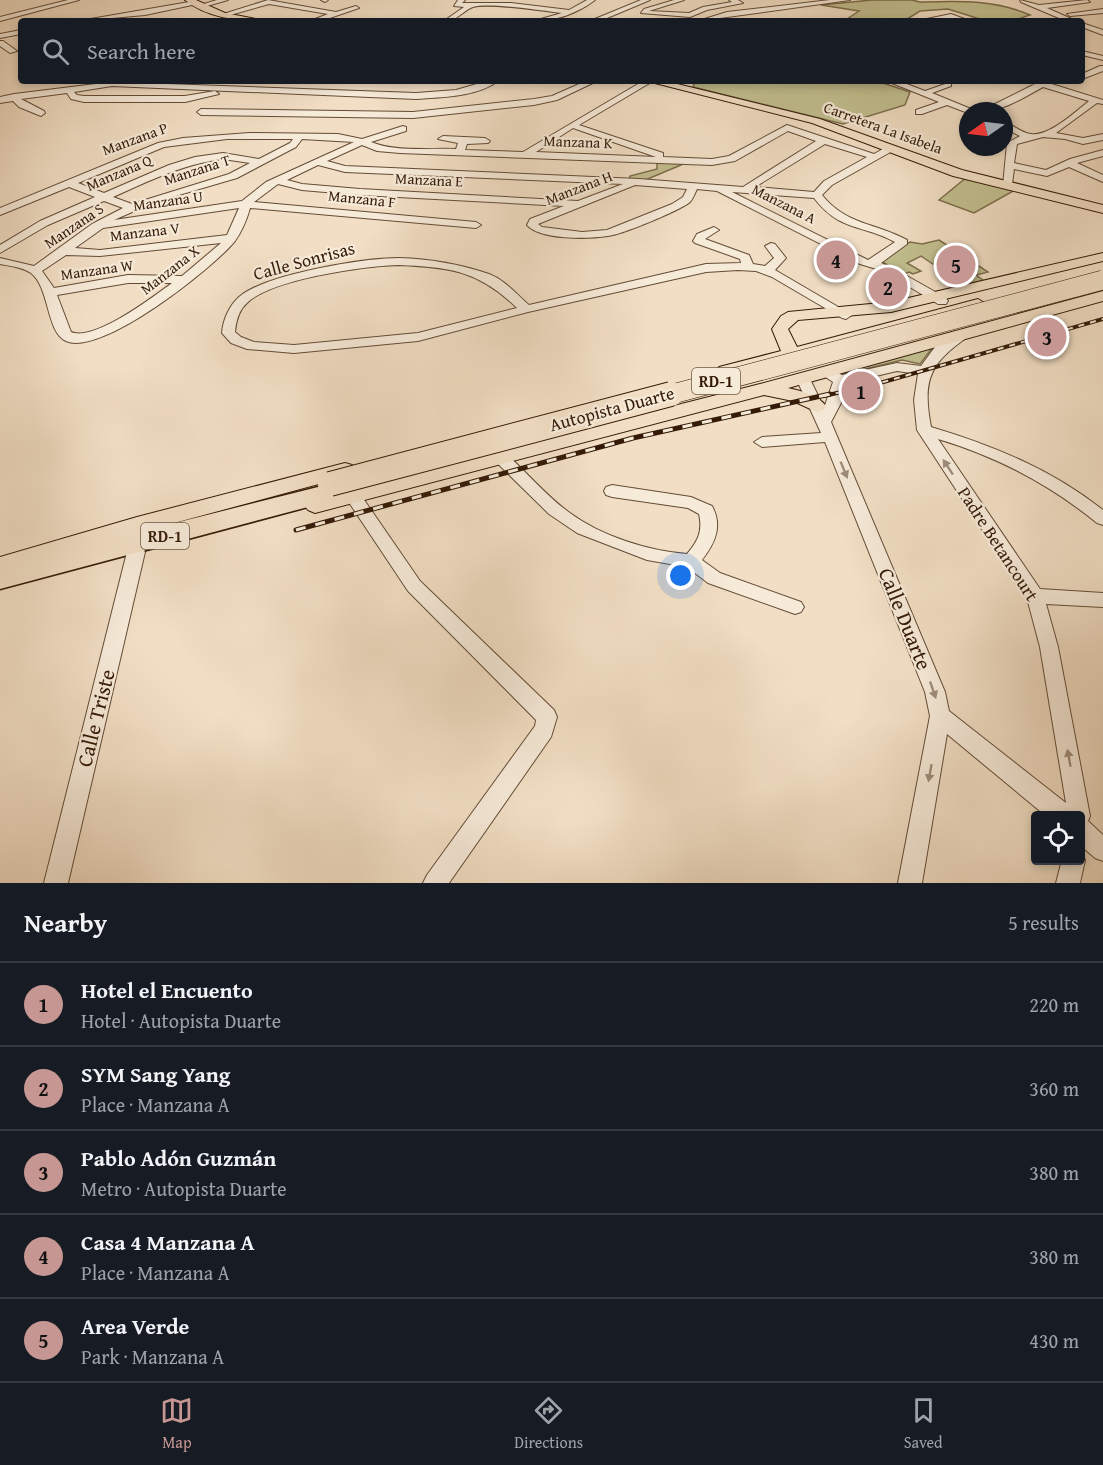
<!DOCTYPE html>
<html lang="en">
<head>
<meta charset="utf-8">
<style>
	body { margin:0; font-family:"Gentium Book Plus",serif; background:#242831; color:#f1f3f6 }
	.controls { position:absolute; right:18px; bottom:18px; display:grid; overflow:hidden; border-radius:6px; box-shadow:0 3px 9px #0003 }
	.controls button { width:54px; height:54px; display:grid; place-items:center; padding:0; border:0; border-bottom:2px solid #363941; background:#171b24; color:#f1f3f6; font:30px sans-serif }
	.compass { position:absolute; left:959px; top:102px; width:54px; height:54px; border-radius:50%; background:#171b24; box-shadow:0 3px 9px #0003; rotate:256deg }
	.you { position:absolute; left:681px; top:576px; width:21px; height:21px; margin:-15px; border:4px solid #fff; border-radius:50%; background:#1a73e8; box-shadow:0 0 0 9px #1a73e833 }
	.badge { display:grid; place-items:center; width:39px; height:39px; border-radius:50%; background:#c59692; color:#111; font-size:20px; font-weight:700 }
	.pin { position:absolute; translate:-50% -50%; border:3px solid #fff; box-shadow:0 2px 6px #0006 }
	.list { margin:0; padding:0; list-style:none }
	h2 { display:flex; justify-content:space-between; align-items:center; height:78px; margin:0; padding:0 24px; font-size:26px }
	h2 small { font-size:20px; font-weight:400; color:#9ea1a6 }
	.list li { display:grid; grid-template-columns:39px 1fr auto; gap:18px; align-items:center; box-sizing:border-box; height:84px; padding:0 24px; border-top:2px solid #363941 }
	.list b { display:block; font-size:22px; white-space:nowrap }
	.list p { margin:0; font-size:20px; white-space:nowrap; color:#9ea1a6 }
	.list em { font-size:20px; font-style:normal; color:#9ea1a6 }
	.icon { flex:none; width:33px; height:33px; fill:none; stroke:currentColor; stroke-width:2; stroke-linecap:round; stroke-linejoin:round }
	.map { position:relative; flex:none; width:1103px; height:883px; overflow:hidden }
	.search { position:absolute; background:#171b24; box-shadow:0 3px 9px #0003; left:18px; right:18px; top:18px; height:66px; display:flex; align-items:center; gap:15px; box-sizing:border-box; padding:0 21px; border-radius:6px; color:#9ea1a6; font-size:22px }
	.sheet { height:498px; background:#171b24 }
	nav { display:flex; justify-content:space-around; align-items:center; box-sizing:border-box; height:84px; border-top:2px solid #363941; background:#171b24; font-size:16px; color:#9ea1a6 }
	nav a { display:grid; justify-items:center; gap:3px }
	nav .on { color:#c59692 }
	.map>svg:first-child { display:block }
	.green { fill:#c2bf8f; stroke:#7c6d4b; stroke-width:1.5 }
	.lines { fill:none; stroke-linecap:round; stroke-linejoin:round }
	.minor-casing { stroke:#644c36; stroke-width:2 }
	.major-casing { stroke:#351b07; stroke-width:2 }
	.highway-casing { stroke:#351b07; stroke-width:3 }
	.minor { fill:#f6ead9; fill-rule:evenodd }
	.major { fill:#f1dec4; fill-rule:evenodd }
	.highway { fill:#f1dec4; fill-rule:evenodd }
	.rail-far1-casing { stroke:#351b07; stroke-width:4 }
	.rail-casing { stroke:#351b07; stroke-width:5 }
	.rail-far1 { stroke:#f6ead9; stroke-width:2; stroke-dasharray:6; stroke-linecap:butt }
	.rail { stroke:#f6ead9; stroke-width:3; stroke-dasharray:10; stroke-linecap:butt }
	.highway-bridge-far1-casing { stroke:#351b07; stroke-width:20; stroke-linecap:butt }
	.highway-bridge-casing { stroke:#351b07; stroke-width:26; stroke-linecap:butt }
	.highway-bridge-far1 { stroke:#f1dec4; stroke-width:19 }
	.highway-bridge { stroke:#f1dec4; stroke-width:24 }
	.oneway { fill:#9f8d7a }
	.labels { text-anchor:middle; stroke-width:4.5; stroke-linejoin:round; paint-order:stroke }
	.far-street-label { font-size:15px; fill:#351b07; stroke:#f6ead9 }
	.shield { fill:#f6ead9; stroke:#6f5946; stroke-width:1.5 }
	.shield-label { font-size:16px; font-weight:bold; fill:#351b07 }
	.street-label { font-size:18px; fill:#351b07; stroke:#f6ead9 }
	.near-street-label { font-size:21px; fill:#351b07; stroke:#f6ead9 }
</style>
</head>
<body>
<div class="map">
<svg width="1103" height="883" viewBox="0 0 1103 883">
	<rect width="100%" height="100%" fill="#f1dec4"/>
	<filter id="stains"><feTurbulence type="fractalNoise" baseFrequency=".00333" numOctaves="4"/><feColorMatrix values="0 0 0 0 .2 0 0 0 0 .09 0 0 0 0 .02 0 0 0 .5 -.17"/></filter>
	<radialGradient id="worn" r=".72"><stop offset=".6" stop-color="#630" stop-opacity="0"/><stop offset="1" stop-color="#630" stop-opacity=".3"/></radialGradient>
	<!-- green -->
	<g class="green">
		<path d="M872,0C885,0 898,0 910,0C915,0 920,3 924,2C962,1 996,0 1030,15L1012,21H986L948,9L920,11L904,21H844L859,11L821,5Z"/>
		<polygon points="695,81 877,81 910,92 905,105 843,124 693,87"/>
		<polygon points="657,162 688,162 643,181 629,180 630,176 657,169"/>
		<polygon points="967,177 1017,189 974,213 939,200"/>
		<polygon points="939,240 988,272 976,275 984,281 965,286 921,256 907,263 921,271 913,274 909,272 904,274 882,262 886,256 910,242 922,244"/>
		<polygon points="933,347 920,364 902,360 837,376 831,373"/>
	</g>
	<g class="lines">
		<!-- minor casing -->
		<g class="minor-casing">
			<g id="minor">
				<polygon points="68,0 79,0 0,21 0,17"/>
				<polygon points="217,0 228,0 200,8 197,6"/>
				<polygon points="268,0 336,12 356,6 359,8 321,21 310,21 328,14 269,4 223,17 220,15"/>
				<polygon points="321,0 328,0 325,2"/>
				<path d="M458,0H465L462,3H511L569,10L587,0H595C578,13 556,21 534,21L562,13C543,11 489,2 473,7C462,11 458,21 444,21L464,7L454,6Z"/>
				<polygon points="641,0 650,0 600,21 590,21"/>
				<polygon points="674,0 684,0 649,11 689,13 703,7 732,2 729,0 738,0 743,3 707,10 690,17 641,13 644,9"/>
				<polygon points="830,0 850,0 698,21 727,12"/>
				<polygon points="1020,0 1039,5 1087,0 1090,2 1047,8 1076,21 1066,21 1021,2"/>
				<polygon points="195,1 197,4 145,15 79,21"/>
				<polygon points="1103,9 1103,13 1070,16 1067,14"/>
				<polygon points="951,14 970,21 951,18 917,21"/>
				<polygon points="1082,23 1103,30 1103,35 1082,27"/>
				<polygon points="21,30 21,34 0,38 0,34"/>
				<polygon points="0,41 3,41 17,51 10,53 0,46"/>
				<polygon points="1082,51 1103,56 1103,60 1082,55"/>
				<polygon points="1100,66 1103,66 1103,71 1082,79 1082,74"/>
				<path d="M487,81H498C477,97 442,97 416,99L112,86L74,92L77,95L84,96H185L215,91L219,94L185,102H84L71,99L67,93L21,99L44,111L45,113L41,116L19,107L13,101L0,103V97L14,94L112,82L416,93L456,90Z"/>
				<polygon points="586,81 597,81 557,100 534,105 413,118 201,115 197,112 201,109 413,112 534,99 552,96"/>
				<path d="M643,81H653L579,125L663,153V157L712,159L729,156L787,125L874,154L888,146H894V150L832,185L822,195C846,225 876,223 907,240V244L881,263L891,267L946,298L948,301L946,304H938L883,271L860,264L717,191L697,189C695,193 693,199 690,202C681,210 621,235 608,236C588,239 540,240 527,225L530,219L564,206L360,195L302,190L278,184L254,202L476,222L481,225L476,228L250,208C247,219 242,231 235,241C213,268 101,357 66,341C46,332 50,288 31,273C22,267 10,266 0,264V258L34,266L92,224L123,208L104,201L48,225L0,253V245L40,221L95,197L69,187L0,215V208L158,143L183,138L249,133L338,134L362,139L403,126L406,127V131L371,142C395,152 429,148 456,149L458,143L438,139L443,136L485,138L490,141L488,143L467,144L465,150L523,152ZM573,128L656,157L536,152ZM788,131L816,141L743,187L639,179L345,166L327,161L362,145L377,151L400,153L712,165L735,161ZM227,139H293L290,143L259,159L223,153L195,157L169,165L104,193L78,183L164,147ZM302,139L354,142L266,182L242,201L114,220L155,202L237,178L296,147ZM825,144L867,157L824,181L814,192L755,187ZM223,159L250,163L229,174L132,204L113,197C149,181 183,164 223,159ZM318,165L345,172L623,184L578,201L360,189L302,184L287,180ZM635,185L687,189L683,197L672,204L607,230L582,232L542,227L538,224ZM732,192L814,198C840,232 862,224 895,242L868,260ZM239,208L227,235L100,250L75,248L103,228ZM221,243L182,276L128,275L54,288L42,271L66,255L100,256ZM128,283H172C153,297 94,342 71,332L57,295Z"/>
				<polygon points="887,81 899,81 925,91 951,82 951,86 932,93 976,111 968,113 947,105 922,114 916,114 916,110 939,102"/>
				<path d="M1029,81H1042L1103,100V104L1097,103L1056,133L1083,138L1103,134V140L1083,144L1065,139L1043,137L1017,144L1014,163L1046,170L1070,159L1103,150V156L1077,163L1103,175V182L1069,167L1047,176L1014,169L1012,184L1003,186L1007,143L1020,136L1004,128V122C1013,125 1022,133 1031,134C1049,137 1076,111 1089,101L1043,87C1023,98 1004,111 981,111L1035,84Z"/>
				<path d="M714,227L719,230L705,239L749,255L753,264L765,266L774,258L765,246L771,243L775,244L786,258L775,270L852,315L846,319L842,318L772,277L756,271L738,270L706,272L528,312L418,341L294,353L247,349L231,343L222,333C223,320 229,306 239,297C265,274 364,258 399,258C429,259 460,264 489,274C505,280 516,294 529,305L706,264L741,263L740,259L695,243L693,241L697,234ZM399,265C450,267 479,271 517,308L418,333L294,345L254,342L241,337L235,332C236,321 239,310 247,303C271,279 365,266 399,265Z"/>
				<path d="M964,329L970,333L969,336C930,363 922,379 931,427C994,446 1051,469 1103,510V525L1097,523C1049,484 998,457 938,439L1040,589L1103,593V607L1046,604L1058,647L1090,816L1088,821L1103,835V861L1095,858L1080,845V816H1046L947,734L922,883H898L930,716L925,692L825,442L762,447L754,442L762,437L821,433L796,378L798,375H808L824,408L833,382L818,372L820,369H830L842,375L897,363L921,366L935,347ZM897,371L918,374L914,400L917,430L1027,598L1040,647L1066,803L949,711L945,692L831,422L841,403L846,383Z"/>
				<path d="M500,452L505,453C527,472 546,496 570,513C601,536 648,551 687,554C698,541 703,531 699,514L688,508L612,497L606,495L604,491L606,487L612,485L691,497L712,506C723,526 715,543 702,560L720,573L801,602L804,607L801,612L795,614L708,583L687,567L647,560L577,533L549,514L495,461L492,457L495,453Z"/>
				<polygon points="352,489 358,491 420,581 554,710 557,717 551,737 449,883 423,883 427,875 535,726 536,720 408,591 344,495 346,491"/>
				<polygon points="136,545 142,547 145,552 68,883 44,883 127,552 130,547"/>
				<polygon points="1080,851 1085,860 1080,883 1056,883 1062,860 1080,860"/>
			</g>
		</g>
		<!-- major casing -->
		<g class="major-casing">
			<g id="major">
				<path d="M185,0H196L225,13L266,21C238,21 207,18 185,0Z"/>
				<polygon points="647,81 665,81 820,119 962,170 1103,205 1103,213 953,176 812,123"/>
				<polygon points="1103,253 1103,261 891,312 798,320 788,329 797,347 978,299 986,304 984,307 801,356 804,362 801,366 789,366 786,360 725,377 719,375 716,371 719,367 781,351 772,329 781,316 788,312 891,302"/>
				<path d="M1103,291V301L788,388C801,391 818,395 826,406L824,410L817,412L793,401L764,395L315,513L308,510L304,505L308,500L315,497L760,384Z"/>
				<polygon points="345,463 352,465 355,470 352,475 137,533 0,575 0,557 137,517"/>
			</g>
		</g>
		<!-- highway casing -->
		<g class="highway-casing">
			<polygon id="highway" points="330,484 338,487 342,493 338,499 0,589 0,567"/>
		</g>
		<!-- minor -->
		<use href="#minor" class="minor"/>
		<!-- major -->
		<use href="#major" class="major"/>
		<!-- highway -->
		<use href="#highway" class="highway"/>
		<!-- rail-far1 casing -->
		<g class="rail-far1-casing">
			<polyline id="rail-far1" points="824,396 880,383 1103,319"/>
		</g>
		<!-- rail casing -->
		<g class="rail-casing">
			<polyline id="rail" points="296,530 633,438 830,394"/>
		</g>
		<!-- rail-far1 -->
		<use href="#rail-far1" class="rail-far1"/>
		<!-- rail -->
		<use href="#rail" class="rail"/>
		<!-- highway-bridge-far1 casing -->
		<g class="highway-bridge-far1-casing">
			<polyline id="highway-bridge-far1" points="665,396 1103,280"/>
		</g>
		<!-- highway-bridge casing -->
		<g class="highway-bridge-casing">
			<polyline id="highway-bridge" points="330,484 671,394"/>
		</g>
		<!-- highway-bridge-far1 -->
		<use href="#highway-bridge-far1" class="highway-bridge-far1"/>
		<!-- highway-bridge -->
		<use href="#highway-bridge" class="highway-bridge"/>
	</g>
	<!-- one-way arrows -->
	<defs><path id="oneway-solid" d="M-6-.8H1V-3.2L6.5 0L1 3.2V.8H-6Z" transform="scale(1.5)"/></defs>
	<g class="oneway">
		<use href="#oneway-solid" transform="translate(948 467) rotate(-123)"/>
		<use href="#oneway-solid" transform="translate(844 470) rotate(68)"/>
		<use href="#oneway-solid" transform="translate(933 690) rotate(71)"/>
		<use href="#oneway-solid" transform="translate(1069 758) rotate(-100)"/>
		<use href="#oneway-solid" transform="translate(930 773) rotate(100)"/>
	</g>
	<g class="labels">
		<!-- far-street labels -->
		<g class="far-street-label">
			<text transform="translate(883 128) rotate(20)" y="5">Carretera La Isabela</text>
			<text transform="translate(135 139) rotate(-20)" y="5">Manzana P</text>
			<text transform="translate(578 142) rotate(2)" y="5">Manzana K</text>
			<text transform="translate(197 170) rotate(-18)" y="5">Manzana T</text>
			<text transform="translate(119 173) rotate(-23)" y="5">Manzana Q</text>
			<text transform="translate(429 180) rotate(3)" y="5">Manzana E</text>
			<text transform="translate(579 188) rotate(-21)" y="5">Manzana H</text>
			<text transform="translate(362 199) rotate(6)" y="5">Manzana F</text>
			<text transform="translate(168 201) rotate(-8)" y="5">Manzana U</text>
			<text transform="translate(784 204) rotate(27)" y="5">Manzana A</text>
			<text transform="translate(74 226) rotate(-34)" y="5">Manzana S</text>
			<text transform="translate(145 232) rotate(-7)" y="5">Manzana V</text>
			<text transform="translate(97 270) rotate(-8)" y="5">Manzana W</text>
			<text transform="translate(170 270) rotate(-38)" y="5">Manzana X</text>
		</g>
		<!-- shield labels -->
		<g class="shield">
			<rect x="692" y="368" width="48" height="26" rx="4.5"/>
			<rect x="141" y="523" width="48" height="26" rx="4.5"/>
		</g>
		<g class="shield-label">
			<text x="716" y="387">RD-1</text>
			<text x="165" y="542">RD-1</text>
		</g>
		<!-- street labels -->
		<g class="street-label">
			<text transform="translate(304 261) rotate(-15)" y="6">Calle Sonrisas</text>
			<text transform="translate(612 409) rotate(-15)" y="6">Autopista Duarte</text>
			<text transform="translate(998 544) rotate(57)" y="6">Padre Betancourt</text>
		</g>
		<!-- near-street labels -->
		<g class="near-street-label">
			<text transform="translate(905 619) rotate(68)" y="7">Calle Duarte</text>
			<text transform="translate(96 718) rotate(-76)" y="7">Calle Triste</text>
		</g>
	</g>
	<rect width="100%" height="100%" filter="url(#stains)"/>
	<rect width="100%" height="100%" fill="url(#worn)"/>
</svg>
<div class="controls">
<button><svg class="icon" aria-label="locate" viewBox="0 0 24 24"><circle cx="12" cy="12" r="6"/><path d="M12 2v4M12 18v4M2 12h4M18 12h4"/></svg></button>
</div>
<svg class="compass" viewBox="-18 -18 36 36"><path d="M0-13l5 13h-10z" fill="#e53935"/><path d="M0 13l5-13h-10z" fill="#9ea1a6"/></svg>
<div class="you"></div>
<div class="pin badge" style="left:861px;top:391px">1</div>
<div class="pin badge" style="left:888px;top:287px">2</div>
<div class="pin badge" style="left:1047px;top:337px">3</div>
<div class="pin badge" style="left:836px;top:260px">4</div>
<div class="pin badge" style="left:956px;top:265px">5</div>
<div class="search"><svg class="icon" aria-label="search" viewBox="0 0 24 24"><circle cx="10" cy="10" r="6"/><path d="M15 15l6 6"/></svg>Search here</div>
</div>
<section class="sheet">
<h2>Nearby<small>5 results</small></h2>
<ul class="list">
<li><span class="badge">1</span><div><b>Hotel el Encuento</b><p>Hotel · Autopista Duarte</p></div><em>220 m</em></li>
<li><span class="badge">2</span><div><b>SYM Sang Yang</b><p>Place · Manzana A</p></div><em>360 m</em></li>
<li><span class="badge">3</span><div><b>Pablo Adón Guzmán</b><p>Metro · Autopista Duarte</p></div><em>380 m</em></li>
<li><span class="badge">4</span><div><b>Casa 4 Manzana A</b><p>Place · Manzana A</p></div><em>380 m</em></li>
<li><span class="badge">5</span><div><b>Area Verde</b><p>Park · Manzana A</p></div><em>430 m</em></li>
</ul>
</section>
<nav>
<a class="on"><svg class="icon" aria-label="map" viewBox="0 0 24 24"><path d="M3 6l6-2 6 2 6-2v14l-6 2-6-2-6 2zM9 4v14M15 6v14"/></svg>Map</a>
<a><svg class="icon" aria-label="directions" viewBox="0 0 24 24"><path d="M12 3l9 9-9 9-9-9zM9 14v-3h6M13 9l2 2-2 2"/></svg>Directions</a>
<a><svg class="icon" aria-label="saved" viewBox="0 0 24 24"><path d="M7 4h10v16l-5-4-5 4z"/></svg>Saved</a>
</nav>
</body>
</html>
